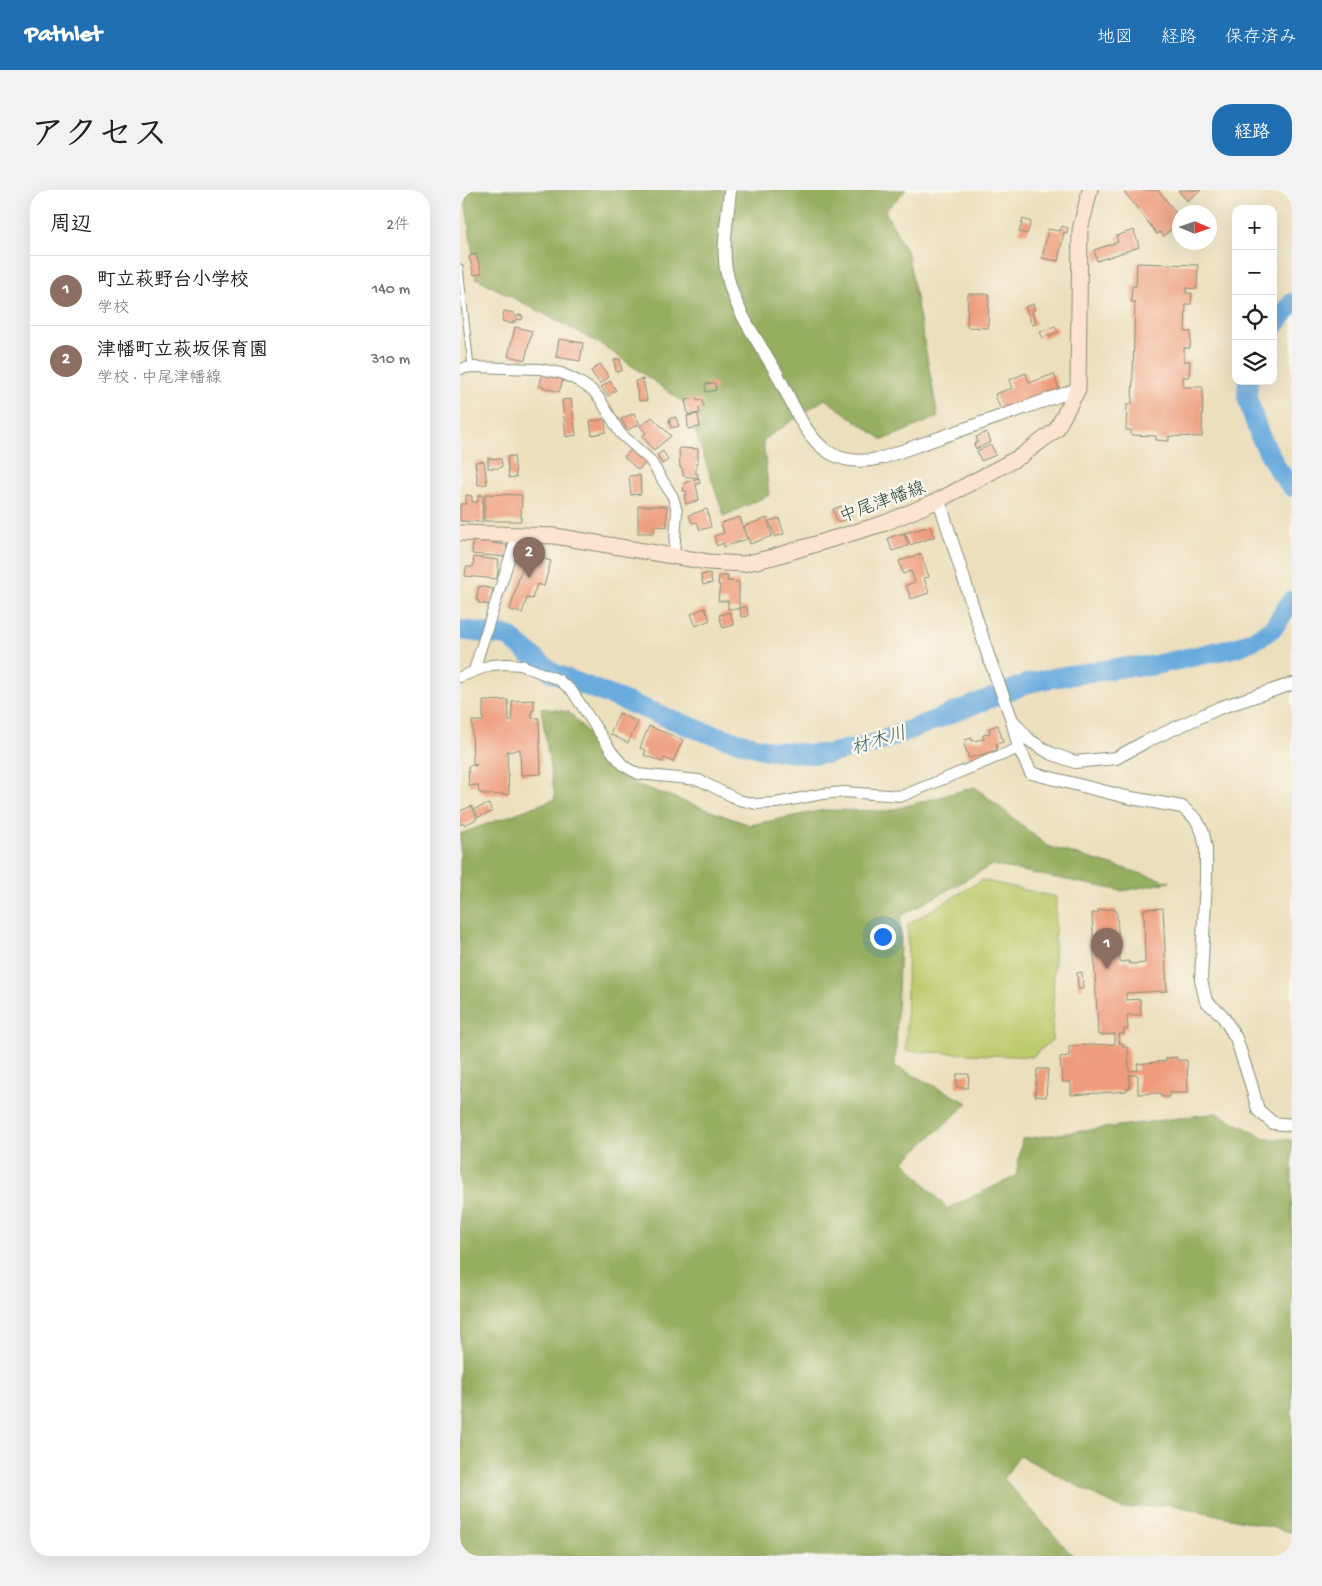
<!DOCTYPE html>
<html lang="ja">
<head>
<meta charset="utf-8">
<style>
	body { margin:0; font-family:"Gochi Hand","Klee One",sans-serif; background:#f2f2f2; color:#202124 }
	.controls { position:absolute; right:15px; top:15px; display:grid; overflow:hidden; border-radius:10px; box-shadow:0 5px 20px #0002 }
	.controls button { width:45px; height:45px; display:grid; place-items:center; padding:0; border:0; border-bottom:1px solid #e0e0e0; background:#fff; color:#202124; font:25px sans-serif }
	.compass { position:absolute; left:712px; top:15px; width:45px; height:45px; border-radius:50%; background:#fff; box-shadow:0 5px 20px #0002; rotate:92deg }
	.you { position:absolute; left:422px; top:746px; width:18px; height:18px; margin:-12px; border:4px solid #fff; border-radius:50%; background:#1a73e8; box-shadow:0 0 0 8px #1a73e833 }
	.badge { display:grid; place-items:center; width:32px; height:32px; border-radius:50%; background:#1f6fb2; color:#fff; font-size:16px; font-weight:700 }
	.pin { position:absolute; translate:-50% -41px; filter:drop-shadow(0 1px 2px #0008) }
	.pin::after { content:''; position:absolute; top:26px; width:18px; height:15px; background:inherit; clip-path:polygon(0 0,100% 0,50% 100%) }
	.list { margin:0; padding:0; list-style:none }
	h2 { display:flex; justify-content:space-between; align-items:center; height:65px; margin:0; padding:0 20px; font-size:21px }
	h2 small { font-size:16px; font-weight:400; color:#757577 }
	.list li { display:grid; grid-template-columns:32px 1fr auto; gap:15px; align-items:center; box-sizing:border-box; height:70px; padding:0 20px; border-top:1px solid #e0e0e0 }
	.list b { display:block; font-size:19px; white-space:nowrap }
	.list p { margin:0; font-size:16px; white-space:nowrap; color:#757577 }
	.list em { font-size:16px; font-style:normal; color:#757577 }
	.icon { flex:none; width:28px; height:28px; fill:none; stroke:currentColor; stroke-width:2; stroke-linecap:round; stroke-linejoin:round }
	.map { position:relative; flex:none; width:832px; height:1366px; overflow:hidden; border-radius:20px }
	header { display:flex; align-items:center; gap:30px; box-sizing:border-box; height:70px; padding:0 25px; background:#1f6fb2; color:#fff }
	header strong { font-size:24px }
	nav { display:flex; gap:28px; margin-inline-start:auto; font-size:18px }
	.intro { display:flex; align-items:center; justify-content:space-between; box-sizing:border-box; height:120px; padding:0 30px }
	h1 { margin:0; font-size:35px }
	.button { padding:12px 22px; border-radius:20px; background:#1f6fb2; color:#fff; font-size:18px; font-weight:700 }
	main { display:flex; gap:30px; padding:0 30px }
	aside { flex:1; background:#fff; border-radius:20px; box-shadow:0 5px 20px #0002 }
	.map>svg:first-child { display:block }
	.green { fill:#bdca6c; stroke:#6e8450 }
	.forest { fill:#96ae60; stroke:#5a764a }
	.lines { fill:none; stroke-linecap:round; stroke-linejoin:round }
	.river { stroke:#6aabde; stroke-width:20 }
	.building { fill:#ee9c7c }
	.service-casing { stroke:#868e78; stroke-width:7 }
	.minor-casing { stroke:#868e78; stroke-width:12 }
	.tertiary-casing { stroke:#868e78; stroke-width:14 }
	.secondary-casing { stroke:#868e78; stroke-width:17 }
	.service { stroke:#fff; stroke-width:5 }
	.minor { stroke:#fff; stroke-width:10 }
	.tertiary { stroke:#fff; stroke-width:12 }
	.secondary { stroke:#fde4d1; stroke-width:15 }
	.labels { text-anchor:middle; stroke-width:5; stroke-linejoin:round; paint-order:stroke }
	.street-label { font-size:18px; fill:#1f3d34; stroke:#fbf7ec }
	.water-label { font-size:19px; font-style:italic; fill:#365e67; stroke:#fbf7ec }
</style>
</head>
<body>
<header>
<strong>Pathlet</strong>
<nav><a>地図</a><a>経路</a><a>保存済み</a></nav>
</header>
<div class="intro"><h1>アクセス</h1><a class="button">経路</a></div>
<main>
<aside>
<h2>周辺<small>2件</small></h2>
<ul class="list">
<li><span class="badge" style="background:#8d6e63">1</span><div><b>町立萩野台小学校</b><p>学校</p></div><em>140 m</em></li>
<li><span class="badge" style="background:#8d6e63">2</span><div><b>津幡町立萩坂保育園</b><p>学校 · 中尾津幡線</p></div><em>310 m</em></li>
</ul>
</aside>
<div class="map">
<svg width="832" height="1366" viewBox="0 0 832 1366">
	<rect width="100%" height="100%" fill="#fbf7ec"/>
	<filter id="ink" filterUnits="userSpaceOnUse"><feTurbulence type="fractalNoise" baseFrequency=".02" numOctaves="2"/><feDisplacementMap in="SourceGraphic" scale="10" xChannelSelector="R" yChannelSelector="G"/><feConvolveMatrix kernelMatrix="1 2 1 2 8 2 1 2 1" color-interpolation-filters="sRGB"/></filter>
	<filter id="wash" filterUnits="userSpaceOnUse"><feTurbulence type="fractalNoise" baseFrequency=".0096" numOctaves="4" result="noise"/><feDisplacementMap in="SourceGraphic" scale="20" xChannelSelector="R" yChannelSelector="G"/><feGaussianBlur stdDeviation="1.12" result="paint"/><feColorMatrix in="noise" values="0 0 0 0 0 0 0 0 0 0 0 0 0 0 0 0 0 1.4 0 .05"/><feComposite in="paint" operator="in"/></filter>
	<g filter="url(#wash)">
		<rect width="100%" height="100%" fill="#ecdfbd"/>
		<!-- green -->
		<polygon class="green" points="522,690 596,707 592,850 572,867 446,861 448,734"/>
		<!-- forest -->
		<g class="forest">
			<polygon points="4,0 446,0 425,21 448,65 478,227 423,250 365,209 303,250 309,305 264,326 226,214 141,154 16,88"/>
			<polygon points="81,518 109,522 173,593 290,635 364,620 428,621 515,597 587,656 710,692 662,701 532,675 441,726 435,876 508,913 444,971 487,1019 556,986 562,949 756,923 805,948 832,950 832,1342 709,1314 662,1319 559,1265 544,1289 610,1363 615,1366 0,1366 0,644 95,609"/>
		</g>
		<g class="lines">
			<!-- river -->
			<g class="river">
				<polyline points="813,138 832,113"/>
				<polyline points="788,191 787,207 799,244 818,280 832,297"/>
				<polyline points="0,440 48,446 93,483 244,542 306,560 348,564 367,564 416,553 569,493 598,487 665,477 690,476 778,457 800,447 814,437 832,410"/>
			</g>
		</g>
		<g id="blocks">
			<!-- building -->
			<g class="building">
				<polygon points="663,0 698,0 719,27 712,32 716,36 703,46 700,42 697,44"/>
				<polygon points="718,0 741,0 727,11"/>
				<polygon points="563,29 571,32 567,44 559,42"/>
				<polygon points="602,36 608,38 607,43 604,42 598,71 582,68 588,39 600,41"/>
				<polygon points="674,40 679,57 637,71 634,60 658,52 656,46"/>
				<polygon points="16,64 22,83 14,85 9,66"/>
				<polygon points="677,73 738,75 737,99 726,98 726,103 732,103 731,114 726,114 725,142 731,142 730,158 724,158 724,171 730,171 729,187 723,187 723,197 743,197 742,247 709,246 709,251 696,250 696,246 671,245 671,240 666,240 667,214 672,214 675,112 671,112 672,96 676,96"/>
				<polygon points="508,104 529,104 528,138 507,137"/>
				<polygon points="573,114 575,119 572,121 576,134 572,135 565,117"/>
				<polygon points="44,121 54,123 54,126 57,127 58,125 63,126 62,130 56,129 56,132 53,131 53,134 42,131"/>
				<polygon points="595,136 598,142 583,148 580,142"/>
				<polygon points="55,137 72,141 65,170 48,166"/>
				<polygon points="99,149 123,153 120,171 96,167"/>
				<polygon points="160,169 162,181 156,182 154,170"/>
				<polygon points="140,174 149,187 140,194 131,181"/>
				<polygon points="83,183 104,187 99,202 79,196"/>
				<polygon points="566,183 569,193 594,184 599,199 541,221 535,204 552,198 549,190"/>
				<polygon points="183,189 187,210 179,211 175,191"/>
				<polygon points="150,191 156,200 148,206 141,197"/>
				<polygon points="255,193 256,200 246,202 245,194"/>
				<polygon points="237,208 237,211 242,210 244,217 239,218 240,223 228,225 225,210"/>
				<polygon points="111,209 116,245 106,247 102,210"/>
				<polygon points="174,223 180,234 167,240 161,229"/>
				<polygon points="238,224 240,237 228,239 227,226"/>
				<polygon points="192,227 211,246 194,260 182,246 186,243 180,236"/>
				<polygon points="216,227 219,236 211,238 209,229"/>
				<polygon points="145,229 146,242 132,245 130,231"/>
				<polygon points="527,242 531,252 516,259 514,254 518,252 516,247"/>
				<polygon points="531,255 536,265 521,271 517,261"/>
				<polygon points="219,258 238,259 238,273 236,273 236,284 238,284 238,288 223,286 222,278 220,278"/>
				<polygon points="171,260 176,260 187,272 178,280 164,267"/>
				<polygon points="203,261 208,270 202,274 197,265"/>
				<polygon points="54,266 56,287 49,288 47,267"/>
				<polygon points="28,268 41,269 42,276 40,278 28,278"/>
				<polygon points="24,271 27,294 18,295 15,272"/>
				<polygon points="180,285 181,304 171,305 169,286"/>
				<polygon points="239,288 240,293 236,294 239,310 226,314 224,305 227,305 226,301 223,301 224,293"/>
				<polygon points="25,304 62,305 61,331 24,331"/>
				<polygon points="6,305 12,306 12,312 18,312 18,305 23,305 22,332 0,331 0,314 6,314"/>
				<polygon points="387,314 392,328 377,332 373,319"/>
				<polygon points="178,316 207,316 207,337 195,336 194,343 178,343"/>
				<polygon points="247,319 251,337 240,340 237,332 232,333 229,325"/>
				<polygon points="280,327 287,349 264,357 263,353 257,356 254,346 264,343 261,333"/>
				<polygon points="307,328 312,346 290,354 284,336"/>
				<polygon points="319,328 324,344 315,347 309,331"/>
				<polygon points="470,336 474,347 450,355 445,343"/>
				<polygon points="444,343 448,356 432,361 428,348"/>
				<polygon points="25,348 33,349 32,353 47,355 46,367 12,364 13,351 24,352"/>
				<polygon points="66,363 91,371 84,396 77,394 72,409 67,408 62,423 50,420"/>
				<polygon points="461,364 469,387 464,388 469,403 451,409 446,395 455,392 451,381 443,384 439,371"/>
				<polygon points="14,367 39,370 37,389 5,386 6,377 13,377"/>
				<polygon points="250,383 252,393 243,395 241,385"/>
				<polygon points="259,386 268,386 267,391 279,392 279,419 268,419 268,411 258,411 260,395 258,395"/>
				<polygon points="19,396 33,399 30,415 18,413 19,411 16,410"/>
				<polygon points="287,417 288,426 281,427 280,418"/>
				<polygon points="245,418 250,430 236,436 231,424"/>
				<polygon points="270,422 274,435 263,438 259,425"/>
				<polygon points="48,510 49,531 52,531 52,511 74,510 74,520 72,520 72,528 79,528 81,584 61,585 60,559 49,562 47,560 49,604 24,605 24,603 19,603 18,595 9,596 8,576 17,575 13,574 12,531 23,531 23,511"/>
				<polygon points="159,523 178,532 168,553 150,544"/>
				<polygon points="538,535 543,552 536,554 537,560 509,568 504,554 506,553 505,550 512,548 512,551 524,549 523,545 530,543 529,538"/>
				<polygon points="189,536 223,550 213,572 204,568 202,572 184,565 186,560 180,558"/>
				<polygon points="29,614 32,622 18,627 15,619"/>
				<polygon points="12,616 17,629 4,635 4,633 0,635 0,621"/>
				<polygon points="703,718 707,801 666,803 666,810 680,809 681,825 667,825 668,839 664,839 664,844 659,844 659,853 663,853 663,857 668,857 669,881 678,880 677,874 706,871 706,868 717,867 717,870 727,870 728,903 709,903 709,907 701,907 700,903 678,904 678,885 669,885 670,898 667,898 667,901 611,905 611,892 603,892 601,882 600,867 609,866 609,856 655,854 655,844 638,845 632,723 638,723 638,720 655,719 657,726 660,772 669,771 669,774 685,773 684,719"/>
				<polygon points="622,782 623,799 618,799 617,783"/>
				<polygon points="577,879 588,879 586,907 575,906"/>
				<polygon points="497,884 509,884 508,898 496,897"/>
			</g>
		</g>
	</g>
	<g filter="url(#ink)">
		<use href="#blocks" fill-opacity="0" stroke="#868e78" stroke-width="1"/>
		<g class="lines">
			<!-- service casing -->
			<g class="service-casing">
				<polyline id="service" points="0,77 11,177"/>
			</g>
			<!-- minor casing -->
			<g class="minor-casing">
				<g id="minor">
					<polyline points="0,179 11,177 80,179 101,183 118,191 132,200 140,209 160,243 190,270 213,307 217,321 214,365"/>
					<polyline points="14,480 57,345"/>
					<polyline points="0,487 31,475 47,474 61,475 99,490 112,501 152,562 164,576 178,584 239,590 279,610 296,614 316,613 362,604 384,602 442,606 559,558"/>
				</g>
			</g>
			<!-- tertiary casing -->
			<g class="tertiary-casing">
				<g id="tertiary">
					<path d="M270,0C268,26 261,59 267,84C275,121 297,149 316,182C330,207 344,248 370,263C387,273 405,272 422,268L618,199"/>
					<polyline points="479,310 528,465 552,530 569,550 590,563 615,572 656,568 685,552 759,518 832,494"/>
					<polyline points="552,530 559,558 571,583 666,607 722,617 736,629 743,643 746,659 746,689 741,790 746,811 762,825 776,848 791,894 798,920 813,933 832,935"/>
				</g>
			</g>
			<!-- secondary casing -->
			<g class="secondary-casing">
				<polyline id="secondary" points="0,343 95,346 248,372 283,374 313,367 425,333 479,310 561,266 596,240 618,199 620,40 630,0"/>
			</g>
			<!-- service -->
			<use href="#service" class="service"/>
			<!-- minor -->
			<use href="#minor" class="minor"/>
			<!-- tertiary -->
			<use href="#tertiary" class="tertiary"/>
			<!-- secondary -->
			<use href="#secondary" class="secondary"/>
		</g>
	</g>
	<g class="labels">
		<!-- street labels -->
		<g class="street-label">
			<text transform="translate(422 311) rotate(-20)" y="6">中尾津幡線</text>
		</g>
		<!-- water labels -->
		<g class="water-label">
			<text transform="translate(418 549) rotate(-17)" y="7">材木川</text>
		</g>
	</g>
</svg>
<div class="controls">
<button>+</button>
<button>−</button>
<button><svg class="icon" aria-label="locate" viewBox="0 0 24 24"><circle cx="12" cy="12" r="6"/><path d="M12 2v4M12 18v4M2 12h4M18 12h4"/></svg></button>
<button><svg class="icon" aria-label="layers" viewBox="0 0 24 24"><path d="M12 4l9 5-9 5-9-5zM3 14l9 5 9-5"/></svg></button>
</div>
<svg class="compass" viewBox="-18 -18 36 36"><path d="M0-13l5 13h-10z" fill="#e53935"/><path d="M0 13l5-13h-10z" fill="#757577"/></svg>
<div class="you"></div>
<div class="pin badge" style="left:647px;top:779px;background:#8d6e63">1</div>
<div class="pin badge" style="left:69px;top:388px;background:#8d6e63">2</div>
</div>
</main>
</body>
</html>
